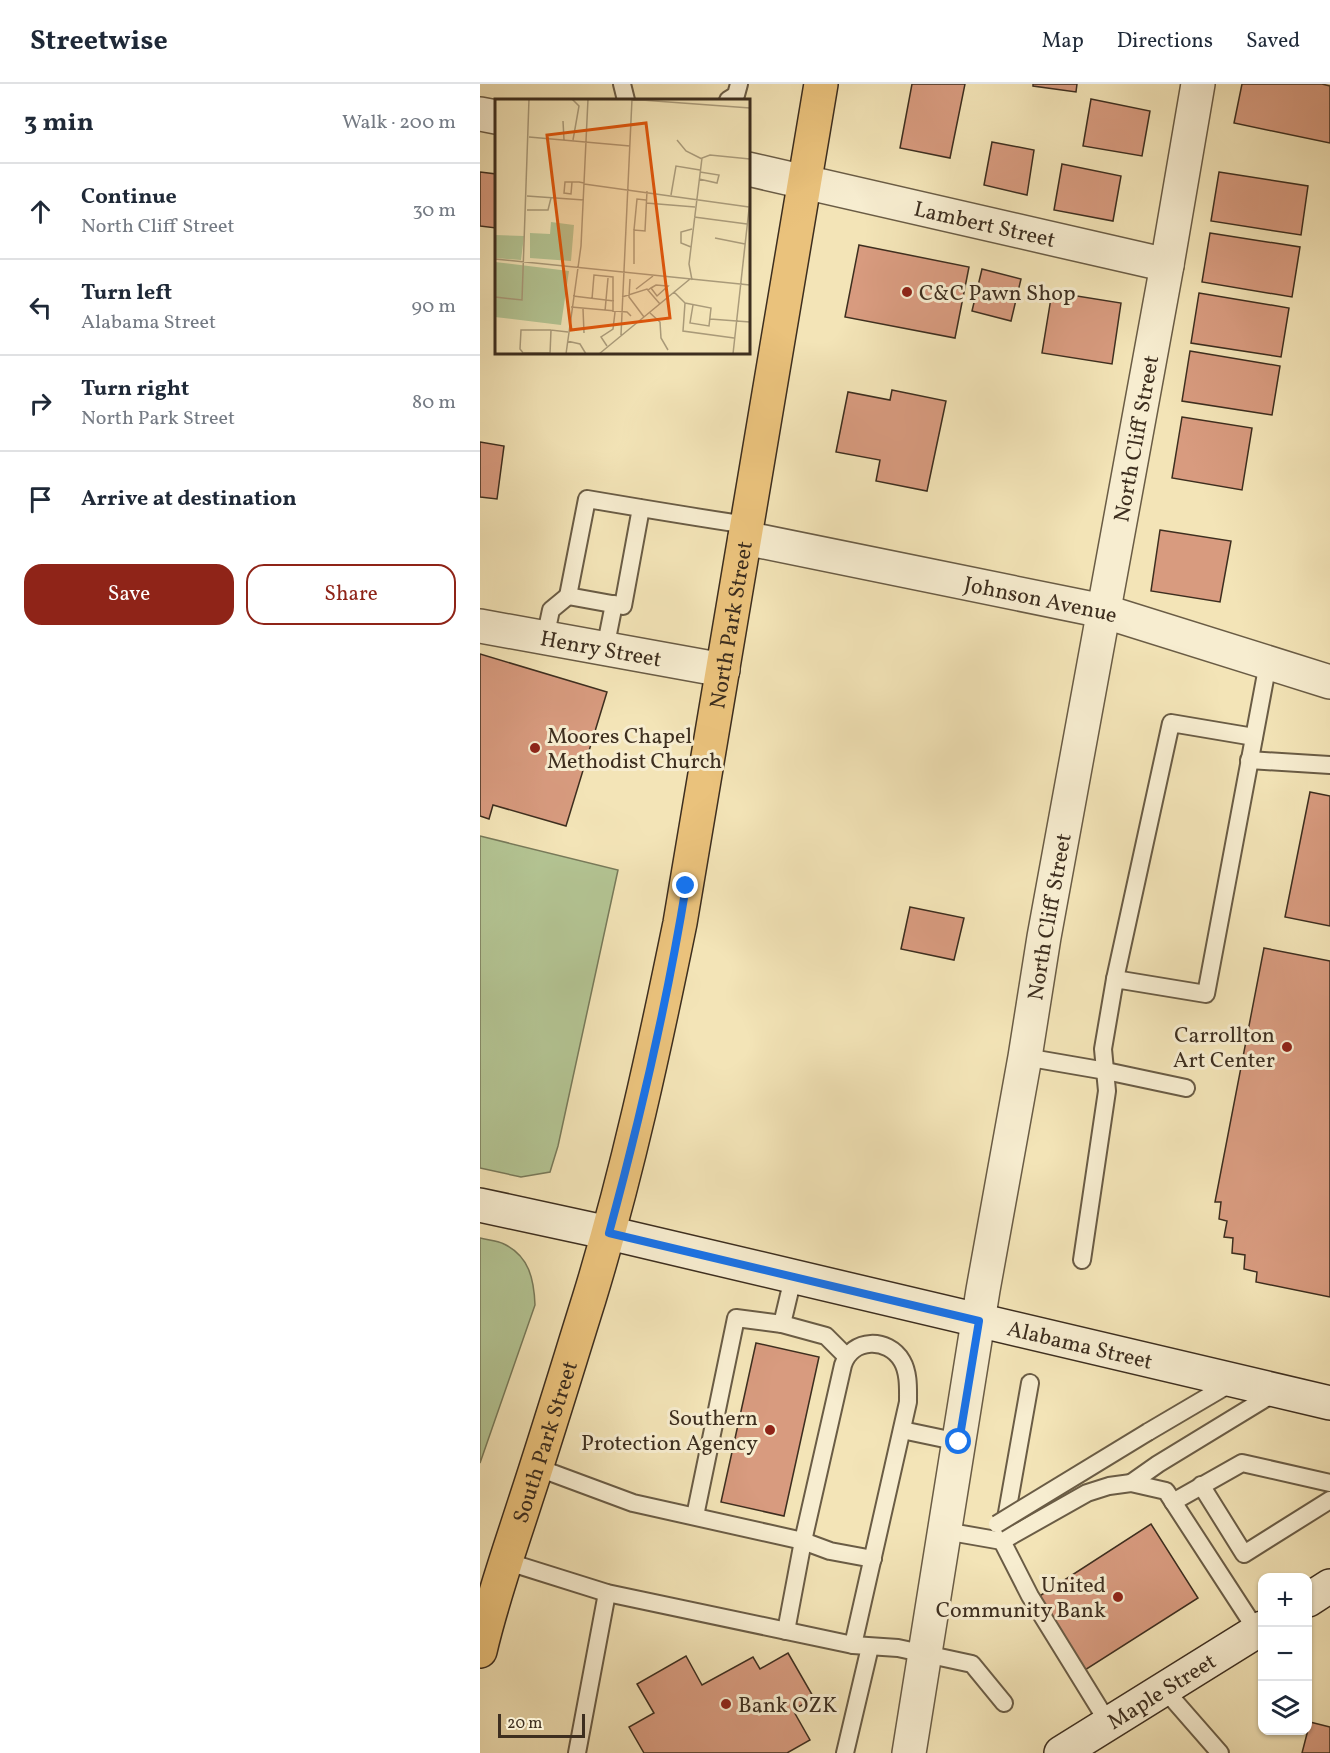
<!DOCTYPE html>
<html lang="en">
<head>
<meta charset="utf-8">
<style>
	body { margin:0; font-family:Vollkorn,serif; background:#f2f2f3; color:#1f2937 }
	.controls { position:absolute; right:18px; bottom:18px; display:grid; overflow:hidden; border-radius:12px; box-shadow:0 2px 4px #0004 }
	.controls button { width:54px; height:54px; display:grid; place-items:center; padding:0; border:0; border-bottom:2px solid #e0e1e3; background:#fff; color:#1f2937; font:30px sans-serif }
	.scale { position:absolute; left:18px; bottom:15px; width:87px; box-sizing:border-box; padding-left:6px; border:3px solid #3d2e1f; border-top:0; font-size:16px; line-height:21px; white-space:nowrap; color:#3d2e1f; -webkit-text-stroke:4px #f7edd0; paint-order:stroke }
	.stop { position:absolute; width:18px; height:18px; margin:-14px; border:4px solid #1a73e8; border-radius:50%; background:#fff }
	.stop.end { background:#1a73e8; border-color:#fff; box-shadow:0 2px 6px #0008 }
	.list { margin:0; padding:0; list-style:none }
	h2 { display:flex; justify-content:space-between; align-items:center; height:78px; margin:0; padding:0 24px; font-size:26px }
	h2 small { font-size:20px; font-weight:400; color:#747a83 }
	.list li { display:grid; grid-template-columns:39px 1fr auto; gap:18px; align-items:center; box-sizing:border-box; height:96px; padding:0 24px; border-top:2px solid #e0e1e3 }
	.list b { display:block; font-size:22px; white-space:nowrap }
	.list p { margin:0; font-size:20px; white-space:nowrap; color:#747a83 }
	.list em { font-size:20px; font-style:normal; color:#747a83 }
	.actions { display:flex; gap:12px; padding:18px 24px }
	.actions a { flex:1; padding:14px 0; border:2px solid #8f2418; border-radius:18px; text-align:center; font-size:21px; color:#8f2418 }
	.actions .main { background:#8f2418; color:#fff }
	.icon { flex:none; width:33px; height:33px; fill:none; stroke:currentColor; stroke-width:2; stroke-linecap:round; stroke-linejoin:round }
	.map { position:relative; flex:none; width:850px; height:1669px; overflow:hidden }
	header { display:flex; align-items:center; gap:36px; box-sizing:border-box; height:84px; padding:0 30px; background:#fff; border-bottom:2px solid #e0e1e3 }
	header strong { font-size:28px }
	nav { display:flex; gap:33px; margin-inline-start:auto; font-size:21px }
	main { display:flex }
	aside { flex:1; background:#fff }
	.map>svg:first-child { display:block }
	.green { fill:#b4c594; stroke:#787a5a; stroke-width:1.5 }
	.building { fill:#d89b7f; stroke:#3d2e1f; stroke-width:1.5 }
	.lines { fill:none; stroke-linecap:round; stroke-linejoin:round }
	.lane-casing { stroke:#6a5c45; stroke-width:20 }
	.street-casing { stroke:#6a5c45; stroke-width:36 }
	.secondary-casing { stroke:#3d2e1f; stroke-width:36 }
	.primary-casing { stroke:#3d2e1f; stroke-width:36 }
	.lane { stroke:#f7edd0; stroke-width:16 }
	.street { stroke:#f7edd0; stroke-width:33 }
	.secondary { stroke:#f7edd0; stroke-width:33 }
	.primary { stroke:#eac27c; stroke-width:33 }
	.lane-bridge-casing { stroke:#6a5c45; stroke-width:20; stroke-linecap:butt }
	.lane-bridge { stroke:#f7edd0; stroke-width:16 }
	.route { stroke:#1a73e8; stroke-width:8 }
	.poi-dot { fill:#8f2418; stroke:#f7edd0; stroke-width:2 }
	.labels { text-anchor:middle; stroke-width:6; stroke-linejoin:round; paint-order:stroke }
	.street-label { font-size:22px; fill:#3d2e1f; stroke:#f7edd0 }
	.poi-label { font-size:22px; fill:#3d2e1f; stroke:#f7edd0; text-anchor:start }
	.inset-road { fill:none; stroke:#aa9b7a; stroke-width:1.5 }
	.view { fill:#df570d; fill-opacity:0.15; stroke:#df570d; stroke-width:3 }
	.inset-edge { fill:none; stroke:#3d2e1f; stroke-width:3 }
</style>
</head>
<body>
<header>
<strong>Streetwise</strong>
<nav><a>Map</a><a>Directions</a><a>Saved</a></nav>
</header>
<main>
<aside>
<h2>3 min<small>Walk · 200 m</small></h2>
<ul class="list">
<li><svg class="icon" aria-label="ahead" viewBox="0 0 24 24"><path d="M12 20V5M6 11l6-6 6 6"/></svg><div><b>Continue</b><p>North Cliff Street</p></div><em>30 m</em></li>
<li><svg class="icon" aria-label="left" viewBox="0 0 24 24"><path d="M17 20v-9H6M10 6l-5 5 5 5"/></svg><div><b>Turn left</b><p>Alabama Street</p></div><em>90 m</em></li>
<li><svg class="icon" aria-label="right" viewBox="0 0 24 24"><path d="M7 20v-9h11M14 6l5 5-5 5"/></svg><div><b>Turn right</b><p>North Park Street</p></div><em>80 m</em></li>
<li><svg class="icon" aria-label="arrive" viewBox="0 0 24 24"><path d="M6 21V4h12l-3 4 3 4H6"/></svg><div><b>Arrive at destination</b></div></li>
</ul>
<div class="actions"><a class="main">Save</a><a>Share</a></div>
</aside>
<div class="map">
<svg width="850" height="1669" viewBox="0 0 850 1669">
	<rect width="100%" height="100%" fill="#f3e4b7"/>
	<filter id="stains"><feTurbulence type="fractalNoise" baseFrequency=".00333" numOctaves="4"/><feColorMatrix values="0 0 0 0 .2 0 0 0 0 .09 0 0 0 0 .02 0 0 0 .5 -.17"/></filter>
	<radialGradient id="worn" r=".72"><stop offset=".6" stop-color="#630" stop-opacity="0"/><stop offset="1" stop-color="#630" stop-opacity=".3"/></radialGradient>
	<!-- green -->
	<g class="green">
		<polygon points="0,752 138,786 78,1062 70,1088 41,1093 0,1084"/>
		<path d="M0,1154C7,1156 17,1156 24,1160C49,1172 54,1195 55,1221L0,1379Z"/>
	</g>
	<!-- building -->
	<g class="building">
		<polygon points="432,0 485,0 470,74 420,64"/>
		<polygon points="553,0 597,0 596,8 553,2"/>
		<polygon points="762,0 842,0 850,2 850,59 754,39"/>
		<polygon points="611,15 670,27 662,72 603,62"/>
		<polygon points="512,58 554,66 547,111 504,101"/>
		<polygon points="582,80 641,92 633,137 574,126"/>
		<polygon points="0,88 16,90 16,144 0,142"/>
		<polygon points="739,88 828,102 821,151 731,137"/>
		<polygon points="730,149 820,163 812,213 722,198"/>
		<polygon points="379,161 489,183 475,254 365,233"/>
		<polygon points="502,185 541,195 531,237 492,227"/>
		<polygon points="572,208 641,219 632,280 562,269"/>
		<polygon points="719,209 809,224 801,273 711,259"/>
		<polygon points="710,267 800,282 792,331 702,317"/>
		<polygon points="412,306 466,317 447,407 396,397 400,376 356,368 368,308 410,316"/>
		<polygon points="702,333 772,344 762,406 692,394"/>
		<polygon points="0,358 24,362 17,415 0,413"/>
		<polygon points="680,446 751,457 740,518 671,507"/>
		<polygon points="0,570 127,608 86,742 13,721 9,735 0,732"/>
		<polygon points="830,708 850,712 850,842 805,833"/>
		<polygon points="430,823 484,834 474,876 421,865"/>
		<polygon points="784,864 850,877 850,1213 776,1198 777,1188 764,1185 765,1171 752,1169 753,1154 744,1153 747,1137 739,1135 741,1118 735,1118"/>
		<polygon points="276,1259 339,1273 304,1432 241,1418"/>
		<polygon points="671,1440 718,1514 605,1586 558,1513"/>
		<polygon points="308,1569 334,1614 313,1626 330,1656 307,1669 164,1669 149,1643 174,1629 157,1600 206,1572 222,1601 273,1573 280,1585"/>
		<polygon points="830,1638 850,1643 850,1669 822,1669"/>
	</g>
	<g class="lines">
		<!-- lane casing -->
		<g class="lane-casing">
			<g id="lane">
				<polyline points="142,0 146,16"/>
				<polyline points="248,16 256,11 259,0"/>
				<path d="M161,424L143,522L88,512L107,415C160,424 214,433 267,441"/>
				<polyline points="65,554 71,526 88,512"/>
				<polyline points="125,565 134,520"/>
				<polyline points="769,676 850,681"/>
				<polyline points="635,895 691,639 774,653"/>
				<polyline points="545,973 626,987 706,1004"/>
				<polyline points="602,1176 627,1007 623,965 635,895 726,910 788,579"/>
				<polyline points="302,1240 313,1194"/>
				<polyline points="550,1299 522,1457 550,1512 629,1640"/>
				<polyline points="422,1346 479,1358"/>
				<polyline points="668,1348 753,1298"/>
				<polyline points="56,1383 153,1419 323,1457 350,1467 393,1475"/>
				<polyline points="651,1399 678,1380 796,1308"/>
				<polyline points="721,1401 764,1470 850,1416"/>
				<polyline points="693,1418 762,1379 850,1399"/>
				<polyline points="215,1432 256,1234 302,1240 346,1252 366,1272"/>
				<polyline points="465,1447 522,1457 607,1409 629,1402 651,1399 686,1407 777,1547"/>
				<polyline points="25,1477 127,1509 373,1561 418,1564 492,1580 524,1619"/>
				<path d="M306,1547L323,1457L363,1281C372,1254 408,1253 422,1277C429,1289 428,1305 428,1318L373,1561"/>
				<polyline points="684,1605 740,1669"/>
				<polyline points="97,1669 127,1509"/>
				<polyline points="365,1669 390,1563"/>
			</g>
		</g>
		<!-- street casing -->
		<g class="street-casing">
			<g id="street">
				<polyline points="0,30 16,33"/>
				<path id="s1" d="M268,85L687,181"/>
				<path id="s2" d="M265,454L623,527L850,598"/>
				<path id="s3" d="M0,542L243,586"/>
				<path id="s4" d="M429,1669L503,1206L545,973L564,853L687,181L718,0"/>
			</g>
		</g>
		<!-- secondary casing -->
		<g class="secondary-casing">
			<g id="secondary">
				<path id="s5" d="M0,1121L129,1149L850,1319"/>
				<polyline points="828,1516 850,1502"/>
				<path id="s6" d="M581,1669L782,1544"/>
			</g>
		</g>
		<!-- primary casing -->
		<g class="primary-casing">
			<g id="primary">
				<path id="s7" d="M0,1567C12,1515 30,1465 46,1415C68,1348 88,1282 109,1215C147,1091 174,966 200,839L341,0"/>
			</g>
		</g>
		<!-- lane -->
		<use href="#lane" class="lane"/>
		<!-- street -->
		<use href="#street" class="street"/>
		<!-- secondary -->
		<use href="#secondary" class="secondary"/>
		<!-- primary -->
		<use href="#primary" class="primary"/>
		<!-- lane-bridge casing -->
		<g class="lane-bridge-casing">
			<polyline id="lane-bridge" points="517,1440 668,1348"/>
		</g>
		<!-- lane-bridge -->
		<use href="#lane-bridge" class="lane-bridge"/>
	</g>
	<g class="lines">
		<!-- route -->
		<path class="route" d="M206,802C187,919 160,1035 129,1149L499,1237L479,1358"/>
	</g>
	<!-- markers -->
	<g class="poi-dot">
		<circle cx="427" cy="208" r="6"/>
		<circle cx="55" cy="664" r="6"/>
		<circle cx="807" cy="963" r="6"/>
		<circle cx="290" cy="1346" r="6"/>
		<circle cx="638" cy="1513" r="6"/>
		<circle cx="246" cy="1620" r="6"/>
	</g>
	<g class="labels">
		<!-- street labels -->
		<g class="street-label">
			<text dy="8" stroke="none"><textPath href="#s1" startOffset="243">Lambert Street</textPath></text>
			<text dy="8" stroke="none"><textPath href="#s4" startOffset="1334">North Cliff Street</textPath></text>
			<text dy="8" stroke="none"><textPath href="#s2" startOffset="302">Johnson Avenue</textPath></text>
			<text dy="8" stroke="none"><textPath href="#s7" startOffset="1058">North Park Street</textPath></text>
			<text dy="8" stroke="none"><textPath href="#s3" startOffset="123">Henry Street</textPath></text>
			<text dy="8" stroke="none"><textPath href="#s4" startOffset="848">North Cliff Street</textPath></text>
			<text dy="8" stroke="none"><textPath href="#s5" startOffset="616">Alabama Street</textPath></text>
			<text dy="8" stroke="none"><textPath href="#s7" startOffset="219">South Park Street</textPath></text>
			<text dy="8" stroke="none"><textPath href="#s6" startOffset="118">Maple Street</textPath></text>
		</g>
		<!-- poi labels -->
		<g class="poi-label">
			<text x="439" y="216">C&amp;C Pawn Shop</text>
			<text x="67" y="659">Moores Chapel<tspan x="67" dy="25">Methodist Church</tspan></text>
			<text x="795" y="958" text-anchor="end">Carrollton<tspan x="795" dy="25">Art Center</tspan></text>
			<text x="278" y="1341" text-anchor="end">Southern<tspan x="278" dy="25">Protection Agency</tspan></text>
			<text x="626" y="1508" text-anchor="end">United<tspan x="626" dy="25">Community Bank</tspan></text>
			<text x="258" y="1628">Bank OZK</text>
		</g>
	</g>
	<!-- overview -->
	<g transform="translate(15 15)">
		<rect width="255" height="255" fill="#f3e4b7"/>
		<path d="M56,123L79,126L76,162L35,159V134L55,135ZM0,136L29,137L26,161L0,159ZM0,163L74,172L66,226L0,218Z" fill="#b4c594"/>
		<path class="inset-road" d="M77,0L84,7L78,41M133,0L255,9M68,22L69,41M34,38L135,47M182,41L191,52L207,60M204,80L222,84L224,76L205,73M77,83L76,95L69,94L70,83H84L89,84M89,85L254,108M176,96L181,67L205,71M32,97L89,101M151,104L200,108M32,111H53L56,99M199,118L252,125M139,131L142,100L151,101M220,139L250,145M196,148L186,144V133L197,130M0,160L255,186M139,165V131L150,132L152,92M135,180L134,198L149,218M197,181L194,165L207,59L215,56L255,60M141,190L158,177M153,191L156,189L161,186L173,187L162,197L156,189M179,193L190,204L188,232L239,239M78,197L119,202M0,198L27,201L34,0M127,198L152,190L165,205M97,200L99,176L118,178V213M190,204L216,209L214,227L195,224L198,206M76,208L132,213L136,217M88,210L89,234M110,212L113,179M155,214L165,223L166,239L173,251M215,220L255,223M126,236L137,0M72,242L85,245L91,255M112,247L106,238L118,230L120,213M29,254H55M29,255L25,250L26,231H56M55,255L56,231L73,233M71,255L86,147L93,0M104,255L195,180M238,255L255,101"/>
		<path class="view" d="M151,24L175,219L76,231L52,36Z"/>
		<rect width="255" height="255" class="inset-edge"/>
	</g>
	<rect width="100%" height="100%" filter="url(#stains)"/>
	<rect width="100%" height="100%" fill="url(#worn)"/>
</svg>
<div class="controls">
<button>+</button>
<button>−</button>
<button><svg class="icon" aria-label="layers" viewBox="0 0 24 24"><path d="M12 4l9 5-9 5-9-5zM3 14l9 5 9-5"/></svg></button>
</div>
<div class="scale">20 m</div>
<div class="stop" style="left:479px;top:1358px"></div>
<div class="stop end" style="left:206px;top:802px"></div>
</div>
</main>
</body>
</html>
